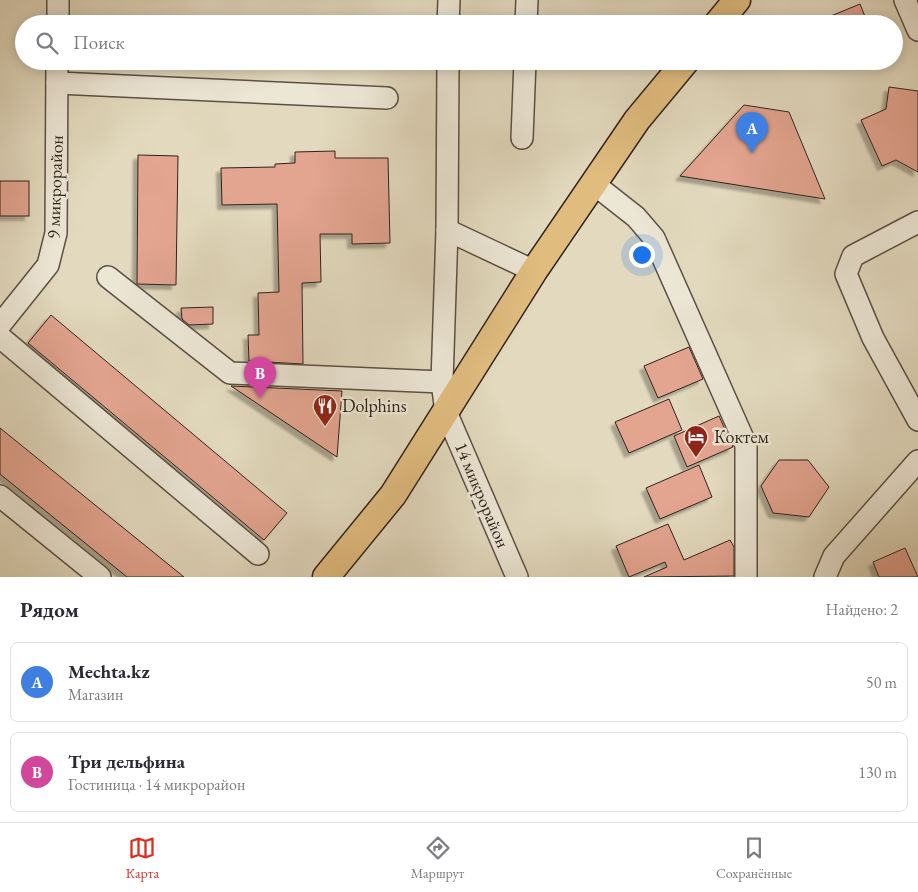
<!DOCTYPE html>
<html lang="ru">
<head>
<meta charset="utf-8">
<style>
	body { margin:0; font-family:"EB Garamond",serif; background:#f2f2f3; color:#2b2b33 }
	.you { position:absolute; left:641px; top:254px; width:18px; height:18px; margin:-12px; border:4px solid #fff; border-radius:50%; background:#1a73e8; box-shadow:0 0 0 8px #1a73e833 }
	.badge { display:grid; place-items:center; width:32px; height:32px; border-radius:50%; background:#d93025; color:#fff; font-size:16px; font-weight:700 }
	.pin { position:absolute; translate:-50% -41px; filter:drop-shadow(0 1px 2px #0008) }
	.pin::after { content:''; position:absolute; top:26px; width:18px; height:15px; background:inherit; clip-path:polygon(0 0,100% 0,50% 100%) }
	.list { margin:0; padding:0; list-style:none }
	h2 { display:flex; justify-content:space-between; align-items:center; height:65px; margin:0; padding:0 20px; font-size:21px }
	h2 small { font-size:16px; font-weight:400; color:#7c7c81 }
	.list li { display:grid; grid-template-columns:32px 1fr auto; gap:15px; align-items:center; box-sizing:border-box; height:80px; margin:0 10px 10px; padding:0 10px; border:1px solid #e1e1e2; border-radius:8px }
	.list b { display:block; font-size:19px; white-space:nowrap }
	.list p { margin:0; font-size:16px; white-space:nowrap; color:#7c7c81 }
	.list em { font-size:16px; font-style:normal; color:#7c7c81 }
	.icon { flex:none; width:28px; height:28px; fill:none; stroke:currentColor; stroke-width:2; stroke-linecap:round; stroke-linejoin:round }
	.map { position:relative; flex:none; width:918px; height:577px; overflow:hidden }
	.search { position:absolute; background:#fff; box-shadow:0 2px 12px #0003; left:15px; right:15px; top:15px; height:55px; display:flex; align-items:center; gap:12px; box-sizing:border-box; padding:0 18px; border-radius:28px; color:#7c7c81; font-size:19px }
	.sheet { height:245px; background:#fff }
	nav { display:flex; justify-content:space-around; align-items:center; box-sizing:border-box; height:70px; border-top:1px solid #e1e1e2; background:#fff; font-size:14px; color:#7c7c81 }
	nav a { display:grid; justify-items:center; gap:2px }
	nav .on { color:#d93025 }
	.map>svg:first-child { display:block }
	.building { fill:#e3a490; stroke:#30231b; filter:url(#shadow) }
	.lines { fill:none; stroke-linecap:round; stroke-linejoin:round }
	.minor-casing { stroke:#5c5044; stroke-width:24 }
	.major-casing { stroke:#30231b; stroke-width:29 }
	.minor { stroke:#ece6d5; stroke-width:21 }
	.major { stroke:#e1bc7f; stroke-width:26 }
	.labels { text-anchor:middle; stroke-width:5; stroke-linejoin:round; paint-order:stroke }
	.street-label { font-size:18px; fill:#30231b; stroke:#ece6d5 }
	.poi-label { font-size:18px; fill:#30231b; stroke:#ece6d5; text-anchor:start }
</style>
</head>
<body>
<div class="map">
<svg width="918" height="577" viewBox="0 0 918 577">
	<defs>
		<filter id="shadow"><feDropShadow dx="-4.5" dy="4.5" stdDeviation="1" flood-color="#0004"/></filter>
	</defs>
	<rect width="100%" height="100%" fill="#e2d9be"/>
	<filter id="stains"><feTurbulence type="fractalNoise" baseFrequency=".004" numOctaves="4"/><feColorMatrix values="0 0 0 0 .2 0 0 0 0 .09 0 0 0 0 .02 0 0 0 .5 -.17"/></filter>
	<radialGradient id="worn" r=".72"><stop offset=".6" stop-color="#630" stop-opacity="0"/><stop offset="1" stop-color="#630" stop-opacity=".3"/></radialGradient>
	<!-- building -->
	<g class="building">
		<polygon points="860,4 868,24 814,24 814,23"/>
		<polygon points="889,87 918,91 918,172 896,160 882,166 861,120 886,109"/>
		<polygon points="744,105 789,112 825,199 680,176"/>
		<polygon points="335,151 335,158 388,158 390,243 352,244 352,234 320,234 321,282 302,283 303,364 249,361 248,335 259,335 258,293 279,292 277,204 222,205 221,168 275,167 275,164 295,163 295,152"/>
		<polygon points="138,155 178,156 176,285 137,284"/>
		<rect x="0" y="181" width="29" height="35"/>
		<polygon points="213,307 213,324 189,325 182,319 181,308"/>
		<polygon points="51,315 287,513 264,540 28,343"/>
		<polygon points="689,347 703,379 658,398 644,366"/>
		<polygon points="231,386 342,391 337,457"/>
		<polygon points="669,399 682,430 629,453 615,422"/>
		<polygon points="719,416 733,447 687,467 674,436"/>
		<polygon points="0,428 184,577 127,577 0,474"/>
		<polygon points="779,460 808,460 829,487 809,517 773,513 761,486"/>
		<polygon points="699,465 712,497 660,519 646,488"/>
		<polygon points="668,524 684,560 730,540 734,547 734,576 644,577 667,567 665,562 629,577 616,546"/>
		<polygon points="905,548 918,577 879,577 873,562"/>
	</g>
	<g class="lines">
		<!-- minor casing -->
		<g class="minor-casing">
			<g id="minor">
				<polyline points="905,0 918,30"/>
				<polyline points="58,24 58,0"/>
				<polyline points="448,24 449,0"/>
				<polyline points="526,24 527,0"/>
				<polyline points="448,61 447,230 442,382 446,412 517,577"/>
				<polyline points="57,83 387,98"/>
				<polyline points="522,138 525,61"/>
				<polyline points="594,184 636,217 654,238 746,445 746,577"/>
				<polyline points="918,222 853,256 846,274 873,338 918,420"/>
				<polyline points="447,230 534,271"/>
				<polyline points="108,277 230,373 442,382"/>
				<polyline points="0,325 48,265 56,233 57,61"/>
				<polyline points="0,337 258,554"/>
				<polyline points="0,496 100,577"/>
				<polyline points="825,577 834,556 918,461"/>
			</g>
		</g>
		<!-- major casing -->
		<g class="major-casing">
			<g id="major">
				<polyline points="717,24 737,0"/>
				<polyline points="326,577 393,495 534,271 637,120 686,61"/>
			</g>
		</g>
		<!-- minor -->
		<use href="#minor" class="minor"/>
		<!-- major -->
		<use href="#major" class="major"/>
	</g>
	<!-- icons -->
	<defs>
		<g id="restaurant-pin" transform="scale(1.25)"><path d="M0 17L-7.5 6A9.5 9.5 0 1 1 7.5 6Z" fill="#8f2418" stroke="#ece6d5"/><path d="M-5-6h1v4h1v-4h1v4h1v-4h1v5L-1.5 .5V6h-2V.5L-5-1ZM5-6V6H3V1.5H1.5Q1.5-4 5-6Z" fill="#fff"/></g>
		<g id="hotel-pin" transform="scale(1.25)"><path d="M0 17L-7.5 6A9.5 9.5 0 1 1 7.5 6Z" fill="#8f2418" stroke="#ece6d5"/><path d="M-6-4.5h1.5V1H6V5H4.5V3h-9V5H-6ZM-4 0a1.8 1.8 0 1 1 3.6 0ZM.5 0V-2.5h3Q6-2.5 6 0Z" fill="#fff"/></g>
	</defs>
	<g fill-rule="evenodd">
		<use href="#restaurant-pin" x="325" y="406"/>
		<use href="#hotel-pin" x="696" y="437"/>
	</g>
	<g class="labels">
		<!-- street labels -->
		<g class="street-label">
			<text transform="translate(55 187) rotate(-88)" y="6">9 микрорайон</text>
			<text transform="translate(482 495) rotate(67)" y="6">14 микрорайон</text>
		</g>
		<!-- poi labels -->
		<g class="poi-label">
			<text x="342" y="412">Dolphins</text>
			<text x="714" y="443">Коктем</text>
		</g>
	</g>
	<rect width="100%" height="100%" filter="url(#stains)"/>
	<rect width="100%" height="100%" fill="url(#worn)"/>
</svg>
<div class="you"></div>
<div class="pin badge" style="left:752px;top:153px;background:#3f7fe0">A</div>
<div class="pin badge" style="left:260px;top:398px;background:#d1479c">B</div>
<div class="search"><svg class="icon" aria-label="search" viewBox="0 0 24 24"><circle cx="10" cy="10" r="6"/><path d="M15 15l6 6"/></svg>Поиск</div>
</div>
<section class="sheet">
<h2>Рядом<small>Найдено: 2</small></h2>
<ul class="list">
<li><span class="badge" style="background:#3f7fe0">A</span><div><b>Mechta.kz</b><p>Магазин</p></div><em>50 m</em></li>
<li><span class="badge" style="background:#d1479c">B</span><div><b>Три дельфина</b><p>Гостиница · 14 микрорайон</p></div><em>130 m</em></li>
</ul>
</section>
<nav>
<a class="on"><svg class="icon" aria-label="map" viewBox="0 0 24 24"><path d="M3 6l6-2 6 2 6-2v14l-6 2-6-2-6 2zM9 4v14M15 6v14"/></svg>Карта</a>
<a><svg class="icon" aria-label="directions" viewBox="0 0 24 24"><path d="M12 3l9 9-9 9-9-9zM9 14v-3h6M13 9l2 2-2 2"/></svg>Маршрут</a>
<a><svg class="icon" aria-label="saved" viewBox="0 0 24 24"><path d="M7 4h10v16l-5-4-5 4z"/></svg>Сохранённые</a>
</nav>
</body>
</html>
